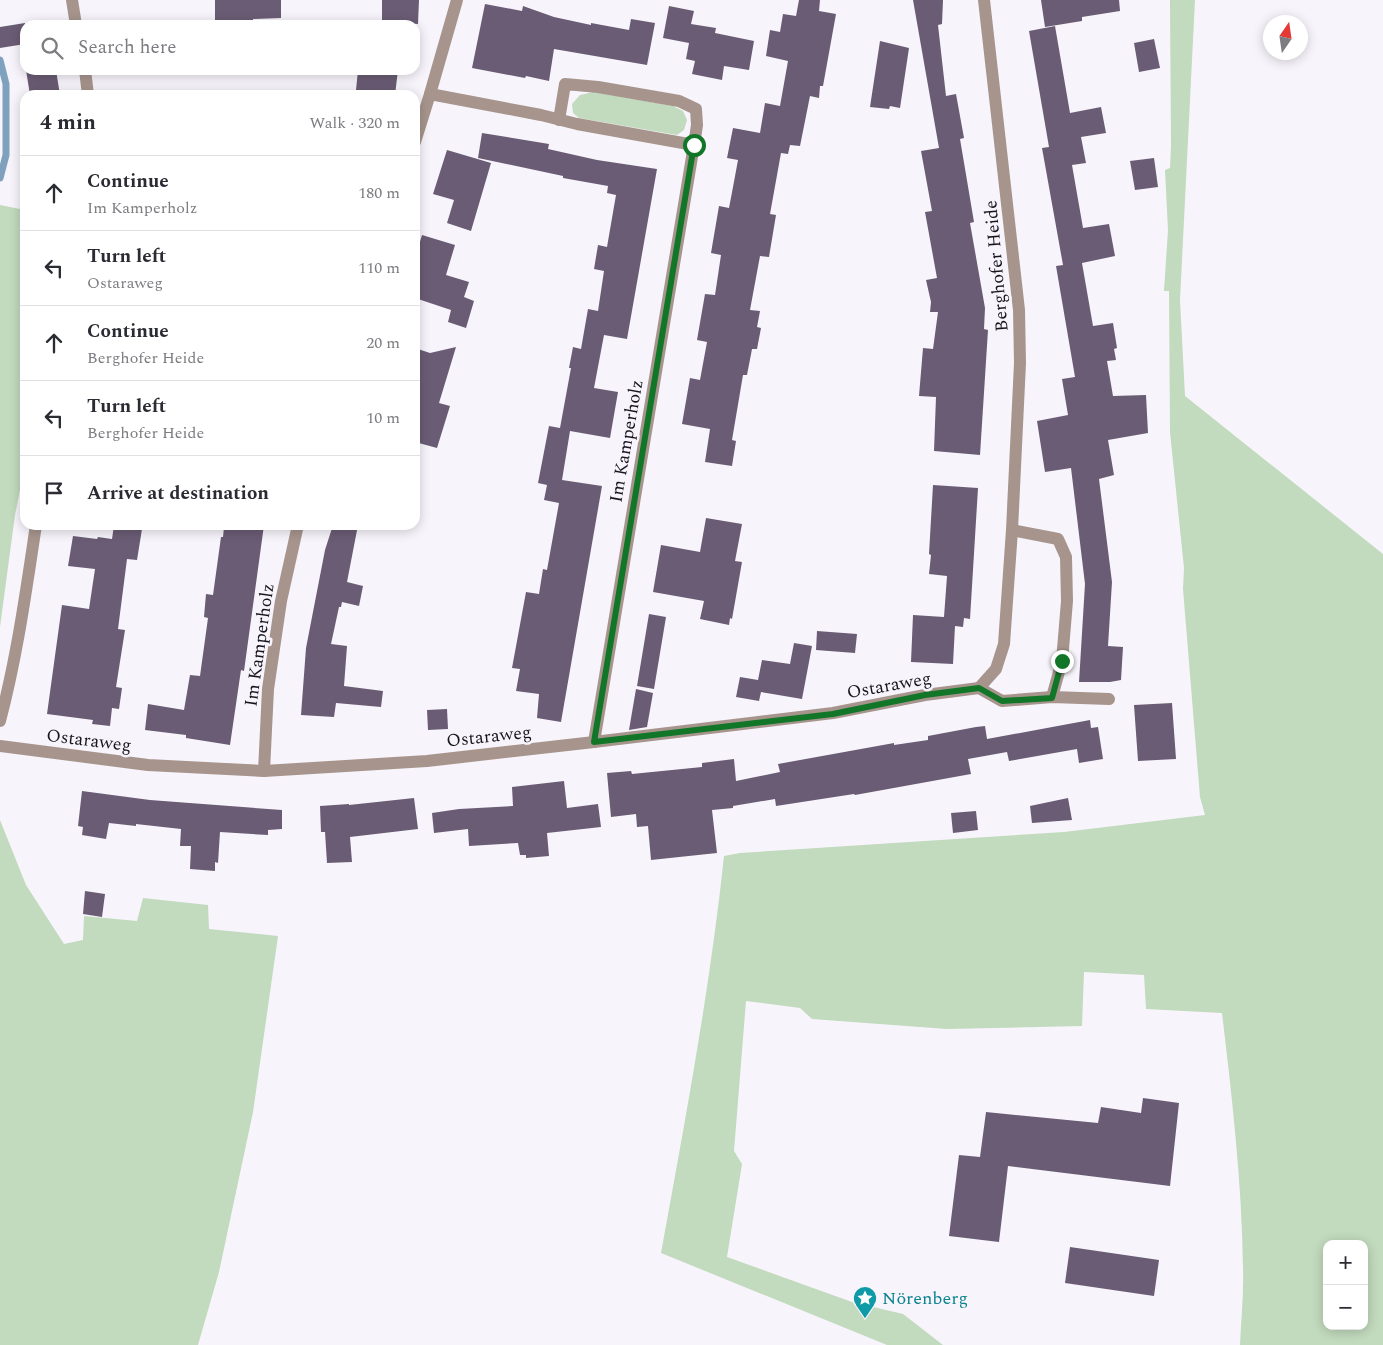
<!DOCTYPE html>
<html lang="en">
<head>
<meta charset="utf-8">
<style>
	body { margin:0; font-family:Spectral,serif; background:#f7f7f7; color:#2b2b33 }
	.controls { position:absolute; right:15px; bottom:15px; display:grid; overflow:hidden; border-radius:10px; box-shadow:0 2px 12px #0003 }
	.controls button { width:45px; height:45px; display:grid; place-items:center; padding:0; border:0; border-bottom:1px solid #e1e1e2; background:#fff; color:#2b2b33; font:25px sans-serif }
	.compass { position:absolute; left:1263px; top:15px; width:45px; height:45px; border-radius:50%; background:#fff; box-shadow:0 2px 12px #0003; rotate:13deg }
	.stop { position:absolute; width:15px; height:15px; margin:-11px; border:4px solid #117628; border-radius:50%; background:#fff }
	.stop.end { background:#117628; border-color:#fff; box-shadow:0 1px 5px #0008 }
	.list { margin:0; padding:0; list-style:none }
	h2 { display:flex; justify-content:space-between; align-items:center; height:65px; margin:0; padding:0 20px; font-size:21px }
	h2 small { font-size:16px; font-weight:400; color:#7c7c81 }
	.list li { display:grid; grid-template-columns:32px 1fr auto; gap:15px; align-items:center; box-sizing:border-box; height:75px; padding:0 20px; border-top:1px solid #e1e1e2 }
	.list b { display:block; font-size:19px; white-space:nowrap }
	.list p { margin:0; font-size:16px; white-space:nowrap; color:#7c7c81 }
	.list em { font-size:16px; font-style:normal; color:#7c7c81 }
	.icon { flex:none; width:28px; height:28px; fill:none; stroke:currentColor; stroke-width:2; stroke-linecap:round; stroke-linejoin:round }
	.map { position:relative; flex:none; width:1383px; height:1345px; overflow:hidden }
	.search { position:absolute; background:#fff; box-shadow:0 2px 12px #0003; left:20px; top:20px; width:400px; height:55px; display:flex; align-items:center; gap:12px; box-sizing:border-box; padding:0 18px; border-radius:15px; color:#7c7c81; font-size:19px }
	.panel { position:absolute; background:#fff; box-shadow:0 2px 12px #0003; left:20px; top:90px; width:400px; height:440px; border-radius:15px }
	.map>svg:first-child { display:block }
	.green { fill:#c2dabd; fill-rule:evenodd }
	.lines { fill:none; stroke-linecap:round; stroke-linejoin:round }
	.stream { stroke:#7fa1bd; stroke-width:7 }
	.building { fill:#6a5c74 }
	.minor { stroke:#a7958d; stroke-width:12 }
	.route { stroke:#117628; stroke-width:6 }
	.labels { text-anchor:middle; stroke-width:5; stroke-linejoin:round; paint-order:stroke }
	.street-label { font-size:18px; fill:#18151f; stroke:#f7f5fb }
	.culture-label { font-size:18px; fill:#0d838f; stroke:#f7f5fb; text-anchor:start }
</style>
</head>
<body>
<div class="map">
<svg width="1383" height="1345" viewBox="0 0 1383 1345">
	<rect width="100%" height="100%" fill="#f7f5fb"/>
	<!-- green -->
	<g class="green">
		<path d="M1170,0H1195L1180,300L1185,396L1383,554V1345H1240C1241,1320 1244,1294 1243,1268C1242,1183 1232,1097 1222,1013L1146,1009L1144,975L1084,972L1082,1026L947,1029L812,1019L800,1008L746,1001L734,1151L742,1164L727,1257L852,1302L903,1314L943,1345H887L661,1253C685,1121 710,989 724,856L740,853L1064,832L1205,815L1200,797L1183,589L1184,568L1170,432L1169,291H1164L1168,230L1165,170L1170,168L1171,147ZM1327,1244H1364V1326H1327Z"/>
		<polygon points="593,92 673,106 683,111 687,120 684,130 677,135 579,118 573,113 572,104 580,95"/>
		<polygon points="0,205 25,210 25,465 15,515 0,627"/>
		<polygon points="0,820 26,885 64,944 83,940 84,916 137,921 143,898 208,905 209,929 278,936 253,1112 219,1272 198,1345 0,1345"/>
	</g>
	<g class="lines">
		<!-- stream -->
		<polyline class="stream" points="0,60 6,84 6,155 0,178"/>
	</g>
	<!-- building -->
	<g class="building">
		<polygon points="215,0 281,0 281,18 253,19 253,25 215,25"/>
		<polygon points="382,0 419,0 418,24 402,23 402,25 382,25"/>
		<polygon points="799,0 820,0 819,11 836,14 823,86 820,86 819,98 810,96 800,146 790,145 788,154 781,153 770,214 776,215 769,257 760,256 750,310 760,311 757,327 761,328 757,349 752,349 747,375 743,375 732,440 736,441 732,466 705,462 710,429 682,424 690,378 700,380 707,342 697,340 705,294 715,295 721,255 711,253 719,206 729,208 733,187 738,160 727,158 733,128 760,133 765,103 780,106 788,61 766,56 770,30 780,32 783,14 796,16"/>
		<polygon points="913,0 943,0 942,24 938,25 946,96 956,94 964,138 960,139 974,222 970,223 985,308 984,329 988,330 980,455 934,451 936,397 919,396 923,348 933,349 938,312 930,312 931,302 926,280 937,278 925,212 932,211 921,151 939,148"/>
		<polygon points="1041,0 1119,0 1120,11 1082,17 1082,21 1045,27"/>
		<polygon points="485,4 522,11 523,6 554,17 591,25 591,23 629,30 631,19 655,23 647,65 554,49 549,81 526,76 525,78 472,68"/>
		<polygon points="669,6 694,11 691,24 716,28 715,33 754,41 749,70 724,66 722,80 692,74 695,61 686,59 689,43 663,38"/>
		<polygon points="25,23 25,44 0,48 0,27"/>
		<polygon points="1055,26 1070,113 1101,107 1106,133 1081,137 1086,163 1072,165 1083,228 1109,224 1115,256 1082,263 1093,326 1113,323 1117,348 1114,349 1116,360 1107,361 1113,396 1146,395 1148,433 1108,440 1114,475 1099,479 1112,582 1108,646 1123,647 1121,680 1110,682 1079,682 1085,584 1071,468 1045,472 1037,421 1068,415 1062,379 1075,377 1056,266 1063,265 1042,148 1049,147 1029,31"/>
		<polygon points="1154,39 1160,68 1139,72 1134,43"/>
		<polygon points="880,41 909,48 900,108 890,106 889,109 870,107"/>
		<polygon points="26,70 56,70 60,95 30,95"/>
		<polygon points="358,70 398,70 395,95 359,95 359,90 356,90"/>
		<polygon points="482,133 549,144 548,149 597,160 657,169 627,339 604,335 594,388 618,392 610,438 570,431 562,480 602,486 561,722 537,718 539,694 516,691 520,669 512,668 526,592 539,594 543,569 547,570 559,503 544,500 547,485 538,483 549,426 560,428 571,368 569,368 573,347 581,349 588,309 598,311 604,271 594,269 598,245 607,247 616,195 607,193 608,186 563,178 563,176 478,158"/>
		<polygon points="447,150 491,163 471,231 447,223 454,200 433,194"/>
		<polygon points="1154,158 1158,187 1135,190 1130,161"/>
		<polygon points="422,235 455,245 446,275 469,282 464,297 474,301 466,328 448,322 451,310 415,298 415,258"/>
		<polygon points="456,347 439,403 450,406 437,448 415,442 415,348 430,353"/>
		<polygon points="933,485 978,488 970,619 964,618 963,627 955,626 953,664 911,662 913,615 944,617 947,576 929,574 931,555 929,554"/>
		<polygon points="706,518 742,524 735,561 742,562 732,619 730,618 729,625 700,619 704,601 653,592 661,545 700,552"/>
		<polygon points="114,525 133,525 132,528 142,529 137,560 127,559 118,629 125,630 116,687 122,688 119,709 112,708 110,726 92,724 93,720 47,714 62,605 89,609 95,569 68,566 73,536 97,539 98,537 112,539"/>
		<polygon points="230,525 264,525 244,671 241,670 230,745 186,738 186,735 145,730 148,704 184,710 190,675 200,676 208,618 204,617 206,594 213,595 221,537 223,537 224,527 230,527"/>
		<polygon points="333,525 358,525 347,582 363,586 359,606 342,602 341,607 339,607 331,644 347,646 344,686 383,691 381,707 336,703 334,717 301,715 306,648 325,550"/>
		<polygon points="649,614 666,617 654,689 637,686"/>
		<polygon points="817,631 857,634 855,653 816,650"/>
		<polygon points="794,643 812,646 802,699 761,692 759,701 736,697 740,677 758,680 762,660 790,664"/>
		<polygon points="636,689 653,693 647,727 629,730"/>
		<polygon points="1172,703 1176,759 1138,761 1134,705"/>
		<polygon points="447,709 448,729 428,730 427,710"/>
		<polygon points="1090,720 1091,728 1098,727 1103,759 1079,763 1077,749 1009,761 1007,752 968,759 971,774 855,795 854,794 776,806 775,799 733,806 733,808 712,810 717,853 651,860 648,826 637,827 636,814 611,817 607,773 631,771 632,774 702,767 702,763 734,759 736,781 780,772 778,764 894,743 894,745 928,740 928,736 976,727 985,726 987,739"/>
		<polygon points="564,781 567,808 598,804 601,827 547,833 549,856 526,858 526,855 520,855 518,843 469,846 468,829 434,833 432,813 459,809 513,806 512,787"/>
		<polygon points="82,791 150,800 282,810 282,829 268,830 268,835 220,832 218,863 215,862 215,871 190,869 191,846 180,846 181,829 136,824 136,826 109,823 106,839 82,835 83,827 78,826"/>
		<polygon points="414,798 418,829 350,837 352,862 327,863 325,832 321,832 320,806 349,804 349,805"/>
		<polygon points="1068,798 1072,820 1032,823 1030,806"/>
		<polygon points="976,811 978,830 953,833 951,813"/>
		<polygon points="85,891 105,894 102,917 83,914"/>
		<polygon points="1143,1098 1179,1103 1170,1186 1008,1166 999,1242 949,1236 959,1155 980,1157 986,1112 1098,1123 1101,1107 1141,1113"/>
		<polygon points="1070,1247 1159,1260 1154,1296 1065,1283"/>
	</g>
	<g class="lines">
		<!-- minor -->
		<g class="minor">
			<polyline points="72,0 76,25"/>
			<polyline points="85,70 88,95"/>
			<polyline points="430,94 457,0"/>
			<polyline points="559,120 565,84 598,87 679,101 696,109 697,125 694,145"/>
			<polyline points="415,142 430,94 541,115 577,124 694,145 594,742"/>
			<polyline points="1012,530 1058,539 1066,557 1067,601 1062,661 1052,697"/>
			<polyline points="979,688 996,669 1004,644 1012,530 1020,363 1019,310 984,0"/>
			<polyline points="979,688 1002,701 1052,697 1109,699"/>
			<path d="M0,721C17,657 26,591 36,525"/>
			<polyline points="0,746 148,765 264,771 427,761 594,742 833,713 925,695 979,688"/>
			<polyline points="264,771 268,689 281,601 298,525"/>
		</g>
	</g>
	<g class="lines">
		<!-- route -->
		<polyline class="route" points="694,145 594,742 833,714 925,695 979,688 1002,701 1052,698 1062,661"/>
	</g>
	<!-- icons -->
	<defs>
		<g id="sight-pin" transform="scale(1.25)"><path d="M0 17L-7.5 6A9.5 9.5 0 1 1 7.5 6Z" fill="#0f9aa8" stroke="#f7f5fb"/><path d="M0-6L1.8-2.2L6-1.7L2.9 1.2L3.7 5.4L0 3.3L-3.7 5.4L-2.9 1.2L-6-1.7L-1.8-2.2Z" fill="#fff"/></g>
	</defs>
	<g fill-rule="evenodd">
		<use href="#sight-pin" x="865" y="1298"/>
	</g>
	<g class="labels">
		<!-- street labels -->
		<g class="street-label">
			<text transform="translate(996 266) rotate(-95)" y="6">Berghofer Heide</text>
			<text transform="translate(626 441) rotate(-80)" y="6">Im Kamperholz</text>
			<text transform="translate(259 645) rotate(-82)" y="6">Im Kamperholz</text>
			<text transform="translate(889 685) rotate(-10)" y="6">Ostaraweg</text>
			<text transform="translate(489 736) rotate(-6)" y="6">Ostaraweg</text>
			<text transform="translate(89 740) rotate(7)" y="6">Ostaraweg</text>
		</g>
		<!-- culture labels -->
		<g class="culture-label">
			<text x="882" y="1304">Nörenberg</text>
		</g>
	</g>
</svg>
<div class="controls">
<button>+</button>
<button>−</button>
</div>
<svg class="compass" viewBox="-18 -18 36 36"><path d="M0-13l5 13h-10z" fill="#e53935"/><path d="M0 13l5-13h-10z" fill="#7c7c81"/></svg>
<div class="stop" style="left:694px;top:145px"></div>
<div class="stop end" style="left:1062px;top:661px"></div>
<div class="search"><svg class="icon" aria-label="search" viewBox="0 0 24 24"><circle cx="10" cy="10" r="6"/><path d="M15 15l6 6"/></svg>Search here</div>
<section class="panel">
<h2>4 min<small>Walk · 320 m</small></h2>
<ul class="list">
<li><svg class="icon" aria-label="ahead" viewBox="0 0 24 24"><path d="M12 20V5M6 11l6-6 6 6"/></svg><div><b>Continue</b><p>Im Kamperholz</p></div><em>180 m</em></li>
<li><svg class="icon" aria-label="left" viewBox="0 0 24 24"><path d="M17 20v-9H6M10 6l-5 5 5 5"/></svg><div><b>Turn left</b><p>Ostaraweg</p></div><em>110 m</em></li>
<li><svg class="icon" aria-label="ahead" viewBox="0 0 24 24"><path d="M12 20V5M6 11l6-6 6 6"/></svg><div><b>Continue</b><p>Berghofer Heide</p></div><em>20 m</em></li>
<li><svg class="icon" aria-label="left" viewBox="0 0 24 24"><path d="M17 20v-9H6M10 6l-5 5 5 5"/></svg><div><b>Turn left</b><p>Berghofer Heide</p></div><em>10 m</em></li>
<li><svg class="icon" aria-label="arrive" viewBox="0 0 24 24"><path d="M6 21V4h12l-3 4 3 4H6"/></svg><div><b>Arrive at destination</b></div></li>
</ul>
</section>
</div>
</body>
</html>
